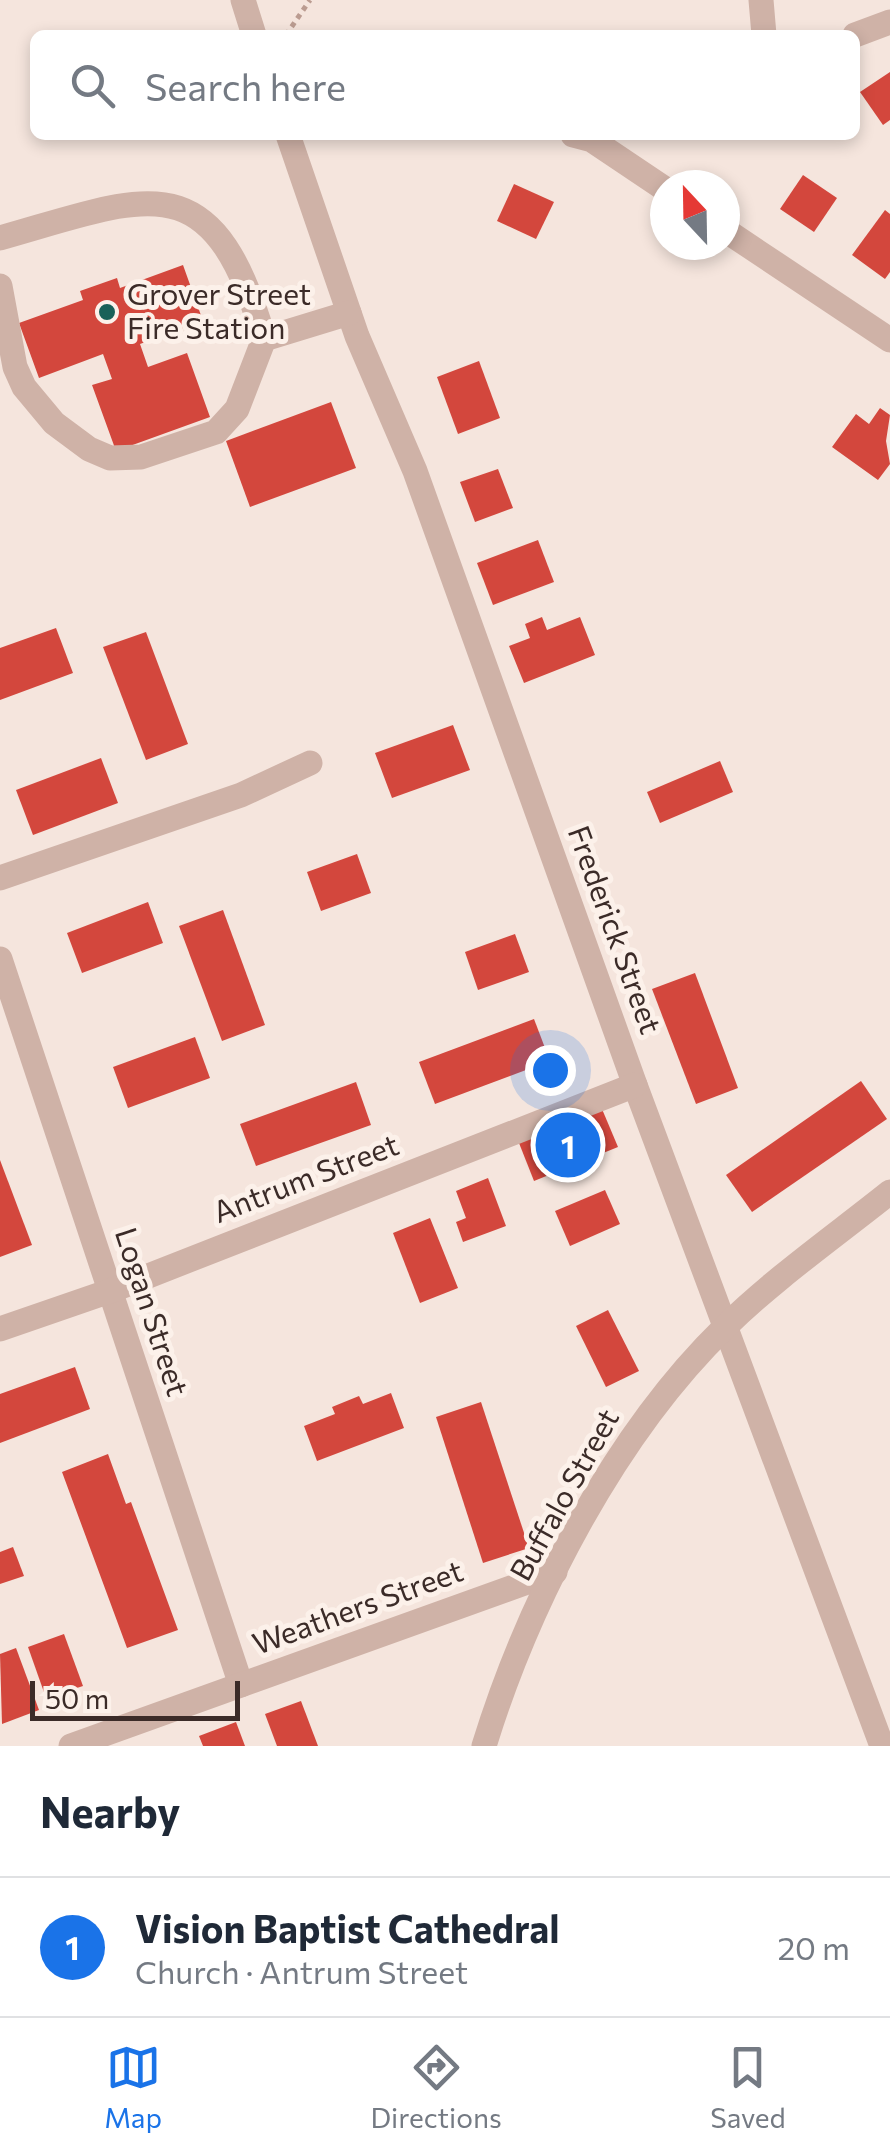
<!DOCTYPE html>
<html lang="en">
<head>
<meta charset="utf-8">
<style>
	body { margin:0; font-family:Commissioner,sans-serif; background:#f6f6f7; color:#1f2937 }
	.compass { position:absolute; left:650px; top:170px; width:90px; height:90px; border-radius:50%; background:#fff; box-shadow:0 5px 15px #0003; rotate:338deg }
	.scale { position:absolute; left:30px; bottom:25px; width:210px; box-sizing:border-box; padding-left:10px; border:5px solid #3b2b28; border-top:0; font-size:28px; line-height:35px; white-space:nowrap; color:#3b2b28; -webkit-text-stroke:8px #fcf1ea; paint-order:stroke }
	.you { position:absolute; left:550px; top:1070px; width:35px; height:35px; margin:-25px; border:8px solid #fff; border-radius:50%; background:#1a73e8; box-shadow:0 0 0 15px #1a73e833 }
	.badge { display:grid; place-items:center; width:65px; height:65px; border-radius:50%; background:#1a73e8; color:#fff; font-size:32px; font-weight:700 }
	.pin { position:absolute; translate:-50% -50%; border:5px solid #fff; box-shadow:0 2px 10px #0006 }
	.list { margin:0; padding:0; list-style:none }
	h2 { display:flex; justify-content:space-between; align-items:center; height:130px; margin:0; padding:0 40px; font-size:42px }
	h2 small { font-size:32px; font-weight:400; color:#747a83 }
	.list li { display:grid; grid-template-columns:65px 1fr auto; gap:30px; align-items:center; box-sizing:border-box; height:140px; padding:0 40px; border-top:2px solid #e0e1e3 }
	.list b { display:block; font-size:38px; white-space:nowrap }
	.list p { margin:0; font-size:32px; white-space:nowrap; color:#747a83 }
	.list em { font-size:32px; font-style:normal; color:#747a83 }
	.icon { flex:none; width:55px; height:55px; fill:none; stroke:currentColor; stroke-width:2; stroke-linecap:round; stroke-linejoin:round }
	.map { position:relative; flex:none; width:890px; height:1746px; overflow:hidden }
	.search { position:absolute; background:#fff; box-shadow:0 5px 15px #0003; left:30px; right:30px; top:30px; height:110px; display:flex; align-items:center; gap:25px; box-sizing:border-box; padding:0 35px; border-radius:15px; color:#747a83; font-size:38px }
	.sheet { height:270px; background:#fff }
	nav { display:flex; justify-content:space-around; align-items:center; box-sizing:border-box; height:140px; border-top:2px solid #e0e1e3; background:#fff; font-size:28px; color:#747a83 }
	nav a { display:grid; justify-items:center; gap:5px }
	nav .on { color:#1a73e8 }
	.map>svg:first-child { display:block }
	.building { fill:#d3473d }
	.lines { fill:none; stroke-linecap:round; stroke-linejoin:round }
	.path { stroke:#bb9c91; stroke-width:5; stroke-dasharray:5 5; stroke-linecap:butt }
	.minor { stroke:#cfb2a7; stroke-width:25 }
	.poi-dot { fill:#196159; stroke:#fcf1ea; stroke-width:4 }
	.labels { text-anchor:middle; stroke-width:10; stroke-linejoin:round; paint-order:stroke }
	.poi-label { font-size:30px; fill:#3b2b28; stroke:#fcf1ea; text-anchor:start }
	.street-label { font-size:30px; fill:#3b2b28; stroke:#fcf1ea }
</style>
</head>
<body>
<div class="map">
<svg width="890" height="1746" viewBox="0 0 890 1746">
	<rect width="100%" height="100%" fill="#f5e5dd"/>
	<!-- building -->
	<g class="building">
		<polygon points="890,72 890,120 883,125 860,92"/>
		<polygon points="803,175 837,198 814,232 780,209"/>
		<polygon points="514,184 554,202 536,239 497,221"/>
		<polygon points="885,210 890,214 890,272 885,279 852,255"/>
		<polygon points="183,265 203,321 140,344 148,367 187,353 210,417 116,451 92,385 112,379 103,354 39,378 19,323 83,300 80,291 117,278 120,288"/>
		<polygon points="479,361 500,418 458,434 437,377"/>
		<polygon points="331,402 356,468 250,507 226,441"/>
		<polygon points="880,408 890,415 886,441 890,464 878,480 832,447 856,414 869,424"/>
		<polygon points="498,469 513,508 475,522 460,482"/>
		<polygon points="538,540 554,582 493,605 477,563"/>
		<polygon points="542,617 547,630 580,617 595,655 524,683 509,646 530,638 525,624"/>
		<polygon points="56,628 73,673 0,700 0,648"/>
		<polygon points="146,632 188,744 146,760 103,647"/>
		<polygon points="453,725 470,770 392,798 375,753"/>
		<polygon points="101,758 118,803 33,835 16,790"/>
		<polygon points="720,761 733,792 660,823 647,792"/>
		<polygon points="357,854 371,893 321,911 307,872"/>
		<polygon points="148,902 163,943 82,973 67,933"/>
		<polygon points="223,910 265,1025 222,1041 179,926"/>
		<polygon points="515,934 529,972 478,990 465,952"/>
		<polygon points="695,973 738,1088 696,1104 652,989"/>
		<polygon points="534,1019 550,1061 435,1104 419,1062"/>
		<polygon points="195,1037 210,1078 128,1108 113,1067"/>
		<polygon points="861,1081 887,1119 752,1212 726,1175"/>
		<polygon points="356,1082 371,1125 256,1166 240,1124"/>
		<polygon points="602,1109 618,1147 534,1181 519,1143"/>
		<polygon points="0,1160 32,1245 0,1257"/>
		<polygon points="488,1178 506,1226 463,1242 456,1222 466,1218 456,1191"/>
		<polygon points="605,1190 620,1224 570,1246 555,1211"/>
		<polygon points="430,1218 458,1288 420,1303 393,1233"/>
		<polygon points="608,1310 639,1371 606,1387 576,1326"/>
		<polygon points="75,1367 90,1409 0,1443 0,1394"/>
		<polygon points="391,1393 404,1428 317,1461 304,1426 335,1414 332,1407 359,1396 363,1404"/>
		<polygon points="481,1402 529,1548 483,1563 436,1417"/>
		<polygon points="108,1454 126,1504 131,1502 178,1630 127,1648 62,1472"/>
		<polygon points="13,1547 24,1576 0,1584 0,1552"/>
		<polygon points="64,1634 83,1686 46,1698 28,1647"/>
		<polygon points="16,1648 39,1710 2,1724 0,1654"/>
		<polygon points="301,1701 318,1746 277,1746 265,1714"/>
		<polygon points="236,1722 245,1746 203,1746 199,1736"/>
	</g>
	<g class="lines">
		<!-- path -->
		<polyline class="path" points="286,35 310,0"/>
		<!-- minor -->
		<g class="minor">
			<polyline points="243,0 254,35"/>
			<polyline points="761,0 764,35"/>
			<polyline points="855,35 890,22"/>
			<polyline points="288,135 357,336 415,471 635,1085 882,1746"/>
			<polyline points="573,135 592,140 665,189"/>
			<polyline points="725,230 890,340"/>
			<path d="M0,238C146,197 212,158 264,339"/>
			<polyline points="0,286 15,367 24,387 54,423 89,449 110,458 141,457 216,432 237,409 264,339 349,313"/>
			<polyline points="0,878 241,795 310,763"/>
			<polyline points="0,959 241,1685"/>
			<polyline points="0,1329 110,1291 635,1085"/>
			<polyline points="71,1746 555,1572"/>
			<path d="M484,1746C529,1600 615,1434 725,1327C775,1278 835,1236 890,1192"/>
		</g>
	</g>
	<!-- markers -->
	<circle class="poi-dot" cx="107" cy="312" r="10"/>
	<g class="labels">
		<!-- poi labels -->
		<g class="poi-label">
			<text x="127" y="305">Grover Street<tspan x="127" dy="34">Fire Station</tspan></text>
		</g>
		<!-- street labels -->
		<g class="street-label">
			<text transform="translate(614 930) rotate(70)" y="10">Frederick Street</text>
			<text transform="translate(306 1179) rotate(-21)" y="10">Antrum Street</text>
			<text transform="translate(151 1312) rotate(72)" y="10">Logan Street</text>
			<text transform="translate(565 1495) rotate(-61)" y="10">Buffalo Street</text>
			<text transform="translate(358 1608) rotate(-20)" y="10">Weathers Street</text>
		</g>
	</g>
</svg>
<svg class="compass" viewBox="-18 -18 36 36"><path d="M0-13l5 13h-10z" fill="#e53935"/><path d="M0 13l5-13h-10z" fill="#747a83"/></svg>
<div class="scale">50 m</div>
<div class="you"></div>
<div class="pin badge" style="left:568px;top:1145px">1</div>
<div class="search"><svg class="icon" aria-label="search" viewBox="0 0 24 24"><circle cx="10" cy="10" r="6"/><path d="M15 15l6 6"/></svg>Search here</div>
</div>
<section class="sheet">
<h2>Nearby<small></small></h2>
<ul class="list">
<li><span class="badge">1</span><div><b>Vision Baptist Cathedral</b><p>Church · Antrum Street</p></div><em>20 m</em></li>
</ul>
</section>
<nav>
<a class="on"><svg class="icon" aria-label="map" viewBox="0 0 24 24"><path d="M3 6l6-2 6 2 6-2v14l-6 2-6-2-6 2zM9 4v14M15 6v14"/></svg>Map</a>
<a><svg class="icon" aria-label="directions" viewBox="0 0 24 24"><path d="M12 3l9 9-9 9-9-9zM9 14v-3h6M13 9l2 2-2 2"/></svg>Directions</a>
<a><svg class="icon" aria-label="saved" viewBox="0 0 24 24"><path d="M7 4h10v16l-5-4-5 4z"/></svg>Saved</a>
</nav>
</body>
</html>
